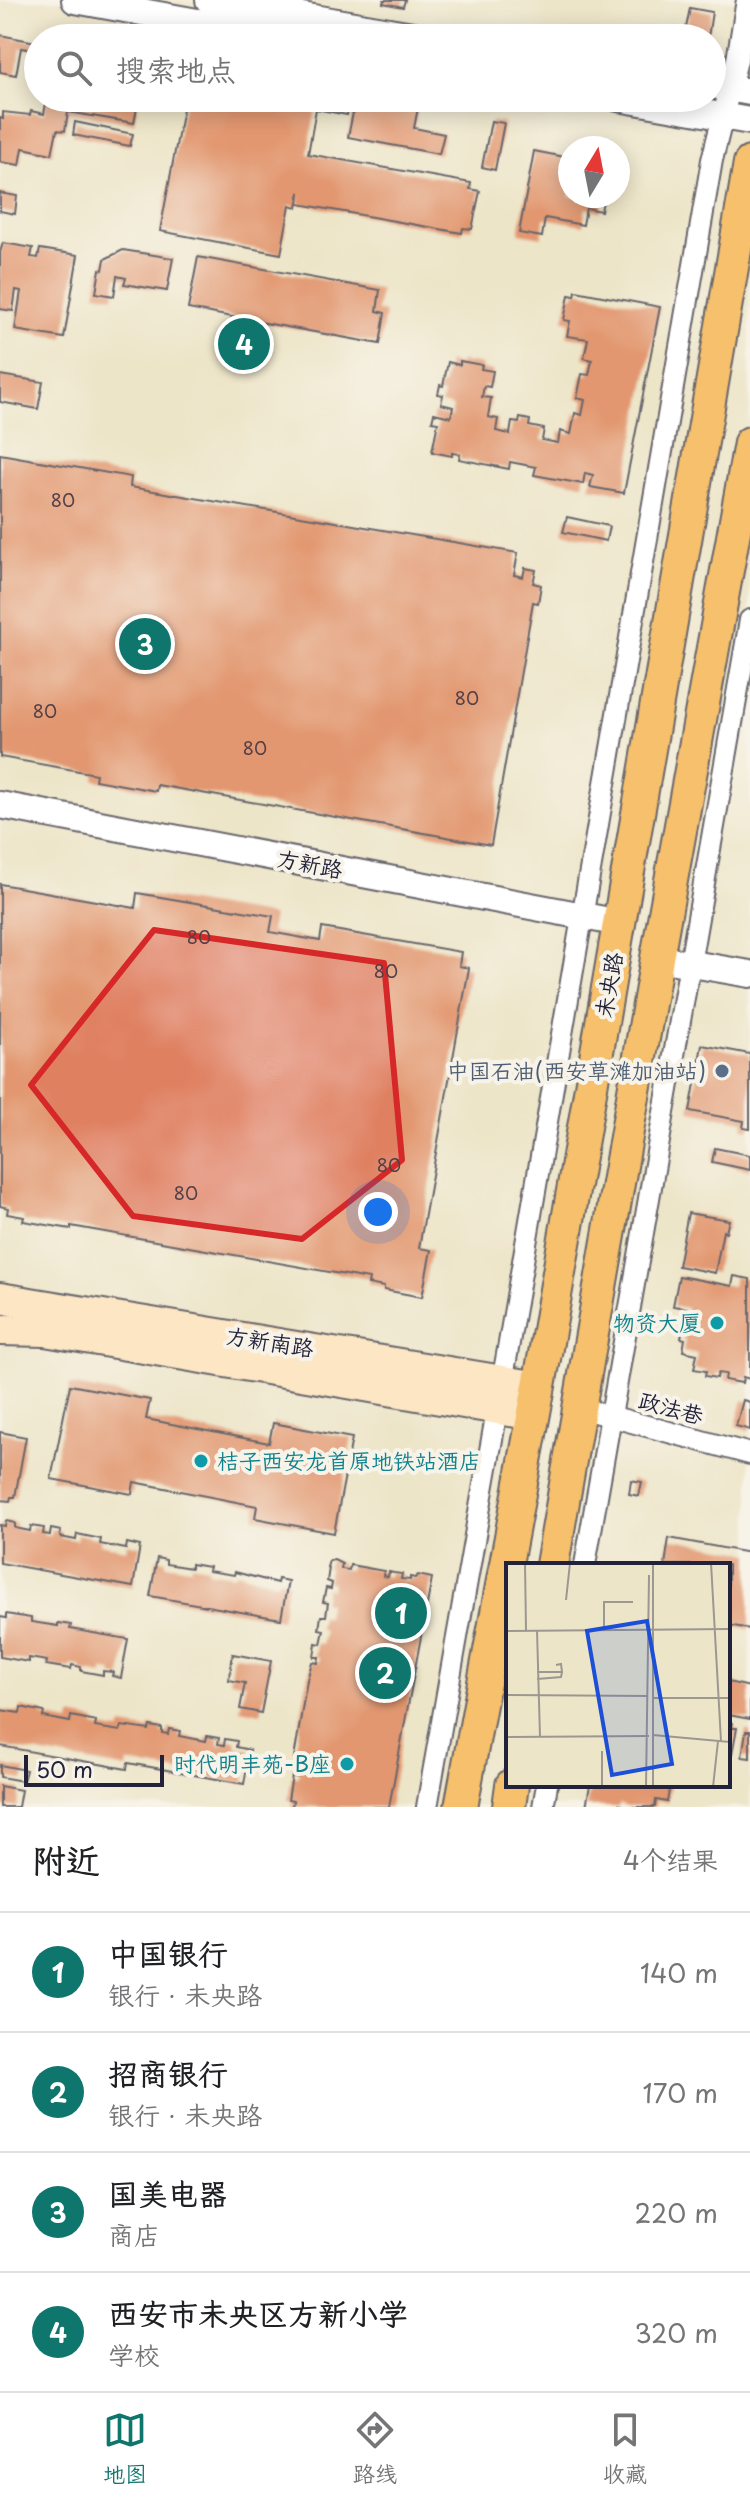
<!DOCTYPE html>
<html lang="zh">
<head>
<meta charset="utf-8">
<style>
	body { margin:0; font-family:"Playpen Sans","LXGW WenKai TC",sans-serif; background:#f2f2f2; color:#202124 }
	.compass { position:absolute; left:558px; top:136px; width:72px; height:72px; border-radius:50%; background:#fff; box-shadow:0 4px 20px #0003; rotate:10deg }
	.scale { position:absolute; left:24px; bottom:20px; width:140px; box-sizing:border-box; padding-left:8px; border:4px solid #22223b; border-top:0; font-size:22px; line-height:28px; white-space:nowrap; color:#22223b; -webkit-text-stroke:6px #f7f3e8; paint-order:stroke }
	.you { position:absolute; left:378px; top:1212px; width:28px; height:28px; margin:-20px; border:6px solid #fff; border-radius:50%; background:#1a73e8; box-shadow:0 0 0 12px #1a73e833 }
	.badge { display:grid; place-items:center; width:52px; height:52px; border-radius:50%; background:#0f766e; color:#fff; font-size:26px; font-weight:700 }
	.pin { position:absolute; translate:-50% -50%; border:4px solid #fff; box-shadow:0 2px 8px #0006 }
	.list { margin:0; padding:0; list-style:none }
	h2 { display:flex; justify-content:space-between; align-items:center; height:104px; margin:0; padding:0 32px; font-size:34px }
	h2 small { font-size:26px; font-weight:400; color:#757577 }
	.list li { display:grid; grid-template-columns:52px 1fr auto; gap:24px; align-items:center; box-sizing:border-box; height:120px; padding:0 32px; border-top:2px solid #e0e0e0 }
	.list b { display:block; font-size:30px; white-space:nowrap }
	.list p { margin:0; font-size:26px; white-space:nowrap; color:#757577 }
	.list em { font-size:26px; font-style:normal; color:#757577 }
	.icon { flex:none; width:44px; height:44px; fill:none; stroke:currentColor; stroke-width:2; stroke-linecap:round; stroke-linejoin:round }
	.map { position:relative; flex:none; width:750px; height:1807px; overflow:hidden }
	.search { position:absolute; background:#fff; box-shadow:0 4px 20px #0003; left:24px; right:24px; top:24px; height:88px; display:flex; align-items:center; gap:20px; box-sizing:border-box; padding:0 28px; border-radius:44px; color:#757577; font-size:30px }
	.sheet { height:584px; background:#fff }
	nav { display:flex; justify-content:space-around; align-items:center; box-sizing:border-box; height:112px; border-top:2px solid #e0e0e0; background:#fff; font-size:22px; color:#757577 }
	nav a { display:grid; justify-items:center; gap:4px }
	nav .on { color:#0f766e }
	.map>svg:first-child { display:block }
	.building { fill:#e29770 }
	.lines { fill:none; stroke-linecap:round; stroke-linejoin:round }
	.minor-casing { stroke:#69666c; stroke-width:24 }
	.tertiary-casing { stroke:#69666c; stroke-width:30 }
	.secondary-casing { stroke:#69666c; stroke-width:34 }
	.primary-casing { stroke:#69666c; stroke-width:36 }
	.minor { stroke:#fff; stroke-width:20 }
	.tertiary { stroke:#fff; stroke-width:26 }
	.secondary { stroke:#fce6c4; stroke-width:30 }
	.primary { stroke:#f7c06c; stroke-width:32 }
	.marked { fill:#d62828; fill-opacity:0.2; stroke:#d62828; stroke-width:6; stroke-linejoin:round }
	.service-dot { fill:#5c6f8a; stroke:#f7f3e8; stroke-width:3 }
	.culture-dot { fill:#0f9aa8; stroke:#f7f3e8; stroke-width:3 }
	.labels { text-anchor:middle; stroke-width:8; stroke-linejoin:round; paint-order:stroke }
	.number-label { font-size:18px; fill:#523f48 }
	.street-label { font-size:22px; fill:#22223b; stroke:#f7f3e8 }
	.service-label { font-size:22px; fill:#4e5e75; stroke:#f7f3e8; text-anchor:end }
	.culture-label { font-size:22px; fill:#0d838f; stroke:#f7f3e8; text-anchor:end }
	.inset-road { fill:none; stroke:#9c9790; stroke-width:2 }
	.view { fill:#1d4ed8; fill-opacity:0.15; stroke:#1d4ed8; stroke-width:4 }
	.inset-edge { fill:none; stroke:#22223b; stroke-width:4 }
</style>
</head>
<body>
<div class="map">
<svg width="750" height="1807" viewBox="0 0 750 1807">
	<rect width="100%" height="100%" fill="#f7f3e8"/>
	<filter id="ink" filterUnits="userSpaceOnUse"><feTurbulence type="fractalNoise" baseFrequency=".0125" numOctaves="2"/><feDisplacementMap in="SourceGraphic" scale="16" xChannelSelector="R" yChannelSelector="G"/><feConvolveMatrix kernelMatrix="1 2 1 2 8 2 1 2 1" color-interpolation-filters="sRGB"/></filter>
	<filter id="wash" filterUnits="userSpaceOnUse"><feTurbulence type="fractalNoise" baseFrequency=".006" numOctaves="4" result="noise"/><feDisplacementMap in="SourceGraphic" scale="32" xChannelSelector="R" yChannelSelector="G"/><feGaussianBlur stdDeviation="1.8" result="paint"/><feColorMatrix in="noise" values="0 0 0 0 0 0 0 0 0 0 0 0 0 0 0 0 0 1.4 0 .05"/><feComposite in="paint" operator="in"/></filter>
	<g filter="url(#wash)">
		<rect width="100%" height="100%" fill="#ede5c8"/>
		<g id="blocks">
			<!-- building -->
			<g class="building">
				<polygon points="384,0 405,0 403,7 383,3"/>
				<polygon points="690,8 712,12 708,38 684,38"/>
				<polygon points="0,35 36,42 35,50 21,48 16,75 0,72"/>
				<polygon points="47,98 139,98 134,123 68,112 65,131 57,130 52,154 23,148 20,165 0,162 0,118 3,119 3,112 30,115 31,111 44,114"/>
				<polygon points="185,98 333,98 350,101 347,115 316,109 308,154 471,183 470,189 480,191 472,229 463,228 462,233 299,204 300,192 297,207 290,205 281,254 160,231"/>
				<polygon points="356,98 418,108 414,128 444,134 439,154 348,137"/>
				<polygon points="491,121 504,123 495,170 482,167"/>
				<polygon points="75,122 133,134 130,146 73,135"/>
				<polygon points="534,151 570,158 570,196 604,196 601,211 586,208 583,225 545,218 542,237 519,233"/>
				<polygon points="0,193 17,196 15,214 0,211"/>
				<polygon points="3,243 33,248 31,257 38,258 40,249 78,255 64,338 15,330 21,291 16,290 13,311 0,309 0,252"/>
				<polygon points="123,250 173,258 167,291 124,284 126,278 117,276 114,296 96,293 100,269 103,270 105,259"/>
				<polygon points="198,257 380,290 377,311 385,313 380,344 188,309"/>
				<polygon points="576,291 660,307 624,493 590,487 593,475 585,473 583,484 534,475 536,467 510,462 509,469 459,459 460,454 452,453 452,456 432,452 438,422 432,421 434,413 451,417 453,407 441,404 443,395 438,394 440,385 443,386 448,362 460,365 460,361 482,365 481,369 493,371 490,387 484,386 482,397 491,398 488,417 498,419 496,431 510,434 512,422 519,423 520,418 530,420 529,426 544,429 542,440 558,443 560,431 571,434 575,413 582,415 585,400 577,398 582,374 589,375 592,360 584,358 588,339 567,336 570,321 564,320 569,295 575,296"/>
				<polygon points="0,375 43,382 38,409 0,402"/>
				<polygon points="0,454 131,477 130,487 518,553 514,575 523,577 525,568 536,570 533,583 541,585 538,603 533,602 491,845 157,785 156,791 95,780 96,774 0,757"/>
				<polygon points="567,517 609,526 606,541 563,532"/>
				<polygon points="0,884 135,908 137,893 273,916 270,932 320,941 322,928 461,952 459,966 469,968 419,1248 431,1250 422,1297 384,1290 384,1287 368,1284 369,1279 71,1226 71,1229 23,1221 24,1217 7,1214 8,1208 0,1206"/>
				<polygon points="702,1045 750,1054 750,1129 743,1128 744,1121 690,1111"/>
				<polygon points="715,1148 750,1155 750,1170 712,1162"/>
				<polygon points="688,1213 729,1220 726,1232 723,1231 715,1273 678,1266"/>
				<polygon points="679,1276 732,1286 734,1276 750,1279 750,1379 743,1377 742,1383 725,1380 726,1374 718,1373 717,1378 705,1376 706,1371 694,1369 697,1354 683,1351 685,1339 681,1338 687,1308 673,1306"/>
				<polygon points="70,1385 150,1400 146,1419 269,1443 273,1423 352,1438 334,1533 255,1518 257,1506 134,1482 132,1494 51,1479"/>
				<polygon points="743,1400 750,1402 750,1430 736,1426"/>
				<polygon points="0,1432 26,1437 15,1497 11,1497 10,1501 0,1500"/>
				<polygon points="631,1480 642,1482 639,1496 629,1494"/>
				<polygon points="6,1521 15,1523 15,1528 30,1531 31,1526 44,1528 43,1534 50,1535 51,1529 61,1531 60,1537 76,1540 77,1534 101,1539 100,1544 126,1549 127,1543 140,1546 133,1587 0,1563 0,1525 5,1526"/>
				<polygon points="669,1538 750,1553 750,1629 728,1625 728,1565 665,1565"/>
				<polygon points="157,1558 166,1560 166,1564 191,1568 191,1564 209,1567 208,1571 234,1575 235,1572 277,1583 278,1579 288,1581 281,1619 150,1596"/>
				<polygon points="334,1560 342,1564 341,1569 349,1570 350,1565 384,1571 383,1576 388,1577 389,1572 394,1573 402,1574 401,1579 410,1580 410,1577 415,1578 418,1575 432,1578 389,1807 292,1807 293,1801 288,1800 292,1776 298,1777 299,1771 294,1770 297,1758 294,1758 307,1680 312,1662 318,1663 319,1657 314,1657 316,1643 321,1644 324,1630 319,1629 321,1616 326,1616 328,1603 323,1602 326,1588 331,1589 332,1583 327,1581 329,1568 327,1567 329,1561"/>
				<polygon points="6,1614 31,1618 31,1622 58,1626 58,1623 71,1625 70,1629 128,1639 121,1678 112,1676 113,1672 103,1671 103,1675 81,1671 81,1667 72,1665 71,1669 46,1665 47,1661 29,1658 29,1662 0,1657 0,1617 6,1618"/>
				<polygon points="233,1654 271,1661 261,1713 240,1709 245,1683 229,1680"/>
				<polygon points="728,1682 750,1687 750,1719 728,1715"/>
				<polygon points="21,1707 44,1712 43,1717 70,1722 71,1716 96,1721 95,1727 120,1731 122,1726 149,1730 150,1726 162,1728 162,1733 168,1734 169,1729 180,1731 179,1736 206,1741 207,1736 219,1738 218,1744 224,1745 225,1739 237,1741 236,1747 250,1750 244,1784 128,1763 127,1769 0,1746 0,1710 20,1713"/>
				<polygon points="728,1722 733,1723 732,1728 737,1728 732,1754 728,1754"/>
				<polygon points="746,1731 750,1731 750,1758 742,1757"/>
				<polygon points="0,1765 26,1770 23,1781 0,1777"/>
				<polygon points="590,1785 670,1785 667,1802 656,1800 655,1807 626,1807 619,1804 619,1807 586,1807"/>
				<polygon points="0,1786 21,1790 18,1807 0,1807"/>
			</g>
		</g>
	</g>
	<g filter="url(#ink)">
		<use href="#blocks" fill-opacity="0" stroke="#69666c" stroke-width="2"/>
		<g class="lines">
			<!-- minor casing -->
			<g class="minor-casing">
				<g id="minor">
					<polyline points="580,1408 750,1454"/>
					<polyline points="585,1565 750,620"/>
					<polyline points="427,1807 509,1343 712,160 737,60 747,0"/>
					<polyline points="543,1807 547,1785"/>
				</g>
			</g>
			<!-- tertiary casing -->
			<g class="tertiary-casing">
				<g id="tertiary">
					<polyline points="75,0 286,38"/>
					<polyline points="209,0 430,38"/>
					<polyline points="712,85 750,92"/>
					<polyline points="618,98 750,121"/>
					<polyline points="0,805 620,923"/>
					<polyline points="657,958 750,974"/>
				</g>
			</g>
			<!-- secondary casing -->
			<g class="secondary-casing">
				<g id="secondary">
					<polyline points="0,1298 539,1387"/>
					<polyline points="0,1330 45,1331 534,1415"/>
				</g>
			</g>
			<!-- primary casing -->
			<g class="primary-casing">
				<g id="primary">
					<polyline points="552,1565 657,958 750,443"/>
					<polyline points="461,1807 546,1348 750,163"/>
					<polyline points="509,1807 512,1785"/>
				</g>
			</g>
			<!-- minor -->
			<use href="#minor" class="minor"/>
			<!-- tertiary -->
			<use href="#tertiary" class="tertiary"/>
			<!-- secondary -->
			<use href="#secondary" class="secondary"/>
			<!-- primary -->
			<use href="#primary" class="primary"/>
		</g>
	</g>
	<!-- marked area -->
	<path class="marked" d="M154,930L384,963L402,1160L302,1239L133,1216L31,1085Z"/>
	<!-- markers -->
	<circle class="service-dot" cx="722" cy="1071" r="8"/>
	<g class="culture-dot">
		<circle cx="717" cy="1323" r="8"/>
		<circle cx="201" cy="1461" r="8"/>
		<circle cx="347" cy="1764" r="8"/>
	</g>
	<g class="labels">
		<!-- number labels -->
		<g class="number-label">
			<text x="63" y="507">80</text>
			<text x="467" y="705">80</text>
			<text x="45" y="718">80</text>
			<text x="255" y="755">80</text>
			<text x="199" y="944">80</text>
			<text x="386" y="978">80</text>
			<text x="389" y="1172">80</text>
			<text x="186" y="1200">80</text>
		</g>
		<!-- street labels -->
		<g class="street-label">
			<text transform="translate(310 864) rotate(11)" y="8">方新路</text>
			<text transform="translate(609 985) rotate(-80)" y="8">未央路</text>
			<text transform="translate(270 1342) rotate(9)" y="8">方新南路</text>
			<text transform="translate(671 1408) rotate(15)" y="8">政法巷</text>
		</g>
		<!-- service labels -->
		<g class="service-label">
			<text x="706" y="1079">中国石油(西安草滩加油站)</text>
		</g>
		<!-- culture labels -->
		<g class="culture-label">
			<text x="701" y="1331">物资大厦</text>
			<text x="217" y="1469" text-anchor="start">桔子西安龙首原地铁站酒店</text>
			<text x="331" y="1772">时代明丰苑-B座</text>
		</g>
	</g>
	<!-- overview -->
	<g transform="translate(506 1563)">
		<rect width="224" height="224" fill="#ede5c8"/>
		<path class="inset-road" d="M19,0L20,67M205,0L215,178M60,37L64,0M98,66V39H127M31,67L34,174M0,68L224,66M31,109H56L55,101L50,102M31,116L55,114L56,109M0,132L142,133M148,135H224M147,172L224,179M0,174L143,173M96,188V224M140,224L143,12M147,224V0M207,224L212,178"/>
		<path class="view" d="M141,58L166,201L106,212L81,68Z"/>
		<rect width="224" height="224" class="inset-edge"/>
	</g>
</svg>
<svg class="compass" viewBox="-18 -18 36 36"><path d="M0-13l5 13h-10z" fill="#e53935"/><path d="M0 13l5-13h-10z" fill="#757577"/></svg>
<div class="scale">50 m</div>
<div class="you"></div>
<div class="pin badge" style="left:401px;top:1613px">1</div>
<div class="pin badge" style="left:385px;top:1673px">2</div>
<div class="pin badge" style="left:145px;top:644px">3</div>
<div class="pin badge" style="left:244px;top:344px">4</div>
<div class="search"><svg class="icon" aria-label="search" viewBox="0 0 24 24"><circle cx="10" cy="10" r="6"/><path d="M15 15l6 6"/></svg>搜索地点</div>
</div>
<section class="sheet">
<h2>附近<small>4个结果</small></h2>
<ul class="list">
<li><span class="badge">1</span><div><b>中国银行</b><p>银行 · 未央路</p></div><em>140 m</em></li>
<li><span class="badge">2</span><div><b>招商银行</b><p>银行 · 未央路</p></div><em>170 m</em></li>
<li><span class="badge">3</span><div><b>国美电器</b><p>商店</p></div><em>220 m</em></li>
<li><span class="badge">4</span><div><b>西安市未央区方新小学</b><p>学校</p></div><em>320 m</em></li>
</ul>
</section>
<nav>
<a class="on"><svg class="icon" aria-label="map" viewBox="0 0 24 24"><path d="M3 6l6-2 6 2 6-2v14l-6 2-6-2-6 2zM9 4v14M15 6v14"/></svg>地图</a>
<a><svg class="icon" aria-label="directions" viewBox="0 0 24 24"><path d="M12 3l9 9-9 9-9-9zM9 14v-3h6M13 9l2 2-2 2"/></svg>路线</a>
<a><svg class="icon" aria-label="saved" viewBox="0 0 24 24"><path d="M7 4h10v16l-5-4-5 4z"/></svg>收藏</a>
</nav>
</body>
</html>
